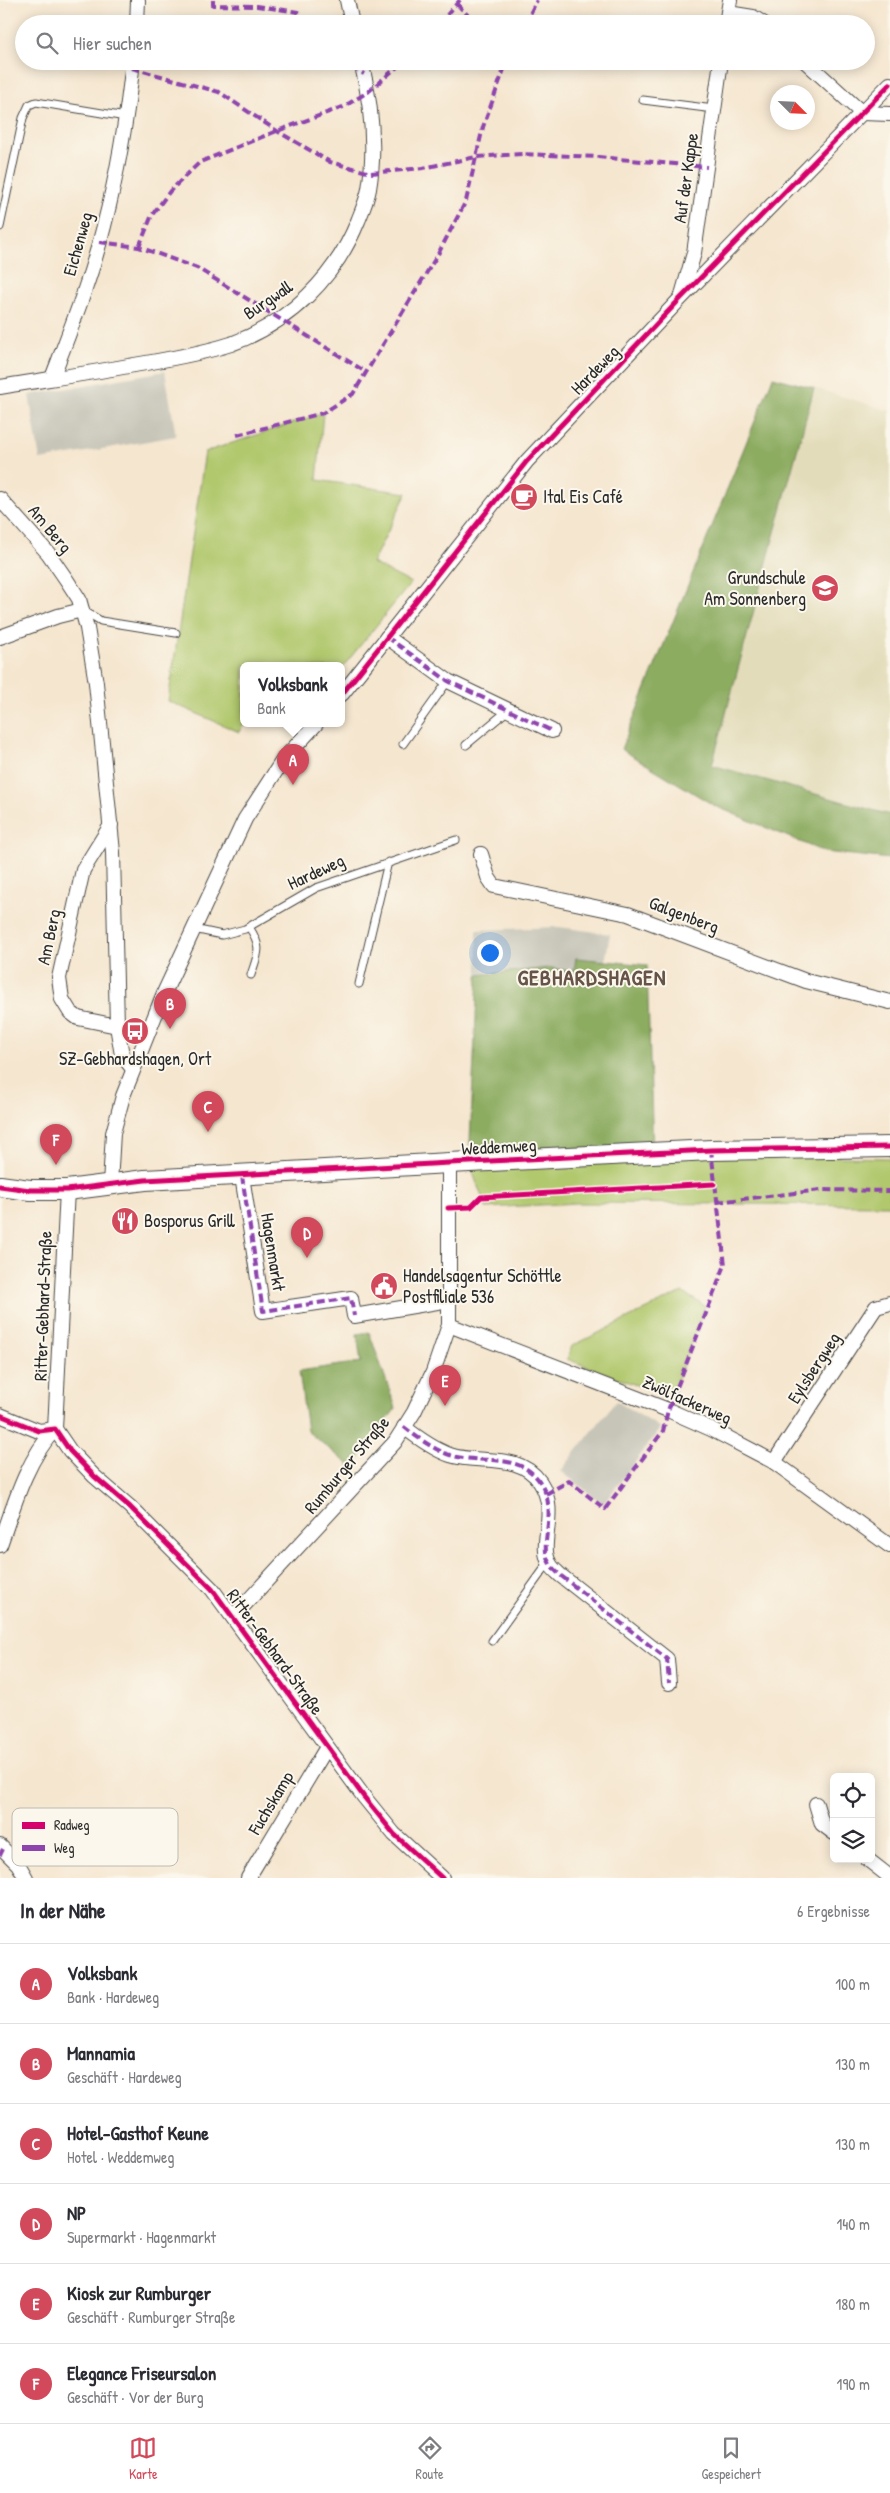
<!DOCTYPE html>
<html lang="de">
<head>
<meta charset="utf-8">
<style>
	body { margin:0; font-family:"Patrick Hand",sans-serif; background:#f2f2f3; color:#2b2b33 }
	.controls { position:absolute; right:15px; bottom:15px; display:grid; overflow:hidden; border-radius:8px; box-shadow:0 2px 12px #0003 }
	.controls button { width:45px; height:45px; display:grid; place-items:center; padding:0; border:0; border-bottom:1px solid #e1e1e2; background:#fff; color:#2b2b33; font:25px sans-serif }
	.compass { position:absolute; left:770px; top:85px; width:45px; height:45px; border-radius:50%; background:#fff; box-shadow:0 2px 12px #0003; rotate:114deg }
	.you { position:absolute; left:489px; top:952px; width:18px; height:18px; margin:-12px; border:4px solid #fff; border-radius:50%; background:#1a73e8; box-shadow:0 0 0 8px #1a73e833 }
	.badge { display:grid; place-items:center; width:32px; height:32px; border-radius:50%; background:#d1495b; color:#fff; font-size:16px; font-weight:700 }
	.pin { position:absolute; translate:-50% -41px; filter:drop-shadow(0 1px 2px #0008) }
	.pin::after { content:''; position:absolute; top:26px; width:18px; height:15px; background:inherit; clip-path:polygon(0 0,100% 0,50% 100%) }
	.popup { position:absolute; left:240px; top:662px; width:105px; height:65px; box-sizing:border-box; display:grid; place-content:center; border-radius:8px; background:#fff; filter:drop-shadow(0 1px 4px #0005); font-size:16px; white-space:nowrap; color:#7c7c81 }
	.popup b { font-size:19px; color:#2b2b33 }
	.popup::after { content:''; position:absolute; left:50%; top:100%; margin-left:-10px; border:10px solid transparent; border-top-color:#fff }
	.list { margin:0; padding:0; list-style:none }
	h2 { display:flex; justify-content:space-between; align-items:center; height:65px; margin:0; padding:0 20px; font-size:21px }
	h2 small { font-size:16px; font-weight:400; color:#7c7c81 }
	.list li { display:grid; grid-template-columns:32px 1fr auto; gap:15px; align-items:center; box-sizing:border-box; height:80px; padding:0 20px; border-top:1px solid #e1e1e2 }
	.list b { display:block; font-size:19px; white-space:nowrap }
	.list p { margin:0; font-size:16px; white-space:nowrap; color:#7c7c81 }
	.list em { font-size:16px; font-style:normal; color:#7c7c81 }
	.icon { flex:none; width:28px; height:28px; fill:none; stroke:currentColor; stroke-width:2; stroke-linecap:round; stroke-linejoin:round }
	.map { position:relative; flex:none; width:890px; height:1878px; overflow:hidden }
	.search { position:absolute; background:#fff; box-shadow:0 2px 12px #0003; left:15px; right:15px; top:15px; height:55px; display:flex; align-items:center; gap:12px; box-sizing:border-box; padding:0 18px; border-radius:28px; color:#7c7c81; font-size:19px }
	.sheet { height:545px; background:#fff }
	nav { display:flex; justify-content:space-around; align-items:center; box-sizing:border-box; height:70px; border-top:1px solid #e1e1e2; background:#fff; font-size:14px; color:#7c7c81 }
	nav a { display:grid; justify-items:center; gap:2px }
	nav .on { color:#d1495b }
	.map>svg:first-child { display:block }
	.built { fill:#e3dcba }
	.industrial { fill:#c6c5b8 }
	.green { fill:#b1c86d; stroke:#6e7a4c }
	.forest { fill:#8cac60; stroke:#5c6c46 }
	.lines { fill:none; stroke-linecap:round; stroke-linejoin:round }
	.lane-casing { stroke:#494744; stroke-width:9 }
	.street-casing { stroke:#494744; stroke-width:16 }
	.secondary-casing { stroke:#494744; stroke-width:22 }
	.lane { stroke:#fff; stroke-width:7 }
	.street { stroke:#fff; stroke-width:14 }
	.secondary { stroke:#fff; stroke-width:20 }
	.quiet { stroke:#8e44ad; stroke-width:4; stroke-dasharray:8 4; stroke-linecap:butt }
	.cycleway-casing { stroke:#fbf7ec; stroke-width:8 }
	.cycleway { stroke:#d6006c; stroke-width:5 }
	.labels { text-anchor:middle; stroke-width:4; stroke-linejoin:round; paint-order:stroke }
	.street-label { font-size:18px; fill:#2b2b2b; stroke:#fbf7ec }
	.poi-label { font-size:18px; fill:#2b2b2b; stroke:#fbf7ec; text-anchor:start }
	.district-label { font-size:22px; font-weight:bold; letter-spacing:1px; fill:#655447; stroke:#fbf7ec }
	.key { fill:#fbf7ec; stroke:#bdbab2; stroke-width:1 }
	.key-label { font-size:14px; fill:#2b2b2b }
</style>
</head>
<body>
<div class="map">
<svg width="890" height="1878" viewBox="0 0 890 1878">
	<rect width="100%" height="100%" fill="#fbf7ec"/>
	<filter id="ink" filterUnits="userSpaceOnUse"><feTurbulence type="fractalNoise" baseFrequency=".02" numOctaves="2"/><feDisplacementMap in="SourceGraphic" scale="10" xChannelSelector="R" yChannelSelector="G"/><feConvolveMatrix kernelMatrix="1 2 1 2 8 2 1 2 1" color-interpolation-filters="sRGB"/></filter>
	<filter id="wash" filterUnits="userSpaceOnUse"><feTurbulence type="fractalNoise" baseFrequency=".0096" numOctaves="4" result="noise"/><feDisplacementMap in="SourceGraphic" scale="20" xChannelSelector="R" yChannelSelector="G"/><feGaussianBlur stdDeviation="1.12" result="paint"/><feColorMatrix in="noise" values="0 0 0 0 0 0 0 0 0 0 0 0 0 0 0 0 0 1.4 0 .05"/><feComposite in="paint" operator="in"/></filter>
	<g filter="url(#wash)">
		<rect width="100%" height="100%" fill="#f5e6cf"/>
		<!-- built -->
		<polygon class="built" points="814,388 890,411 890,815 712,765"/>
		<!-- industrial -->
		<g class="industrial">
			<polygon points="165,371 176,436 40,460 29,395"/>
			<polygon points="559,927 610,934 605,962 576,958 574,972 551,968 478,975 477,930"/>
			<polygon points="616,1401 661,1428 603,1504 561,1471"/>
		</g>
		<!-- green -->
		<g class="green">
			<polygon points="323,413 317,480 407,493 372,563 411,583 342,668 244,666 244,723 239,732 168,701 205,452"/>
			<polygon points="653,1153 890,1158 890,1205 578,1203 486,1208 469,1162"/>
			<polygon points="682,1292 705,1306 671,1398 567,1359 572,1346"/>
		</g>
		<!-- forest -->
		<g class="forest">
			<polygon points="773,377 814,388 712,765 890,815 890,859 824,852 715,806 621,749"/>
			<polygon points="576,958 647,965 653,1153 469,1162 478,975 551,968 574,972"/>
			<polygon points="369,1332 396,1408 352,1467 307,1431 299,1371 361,1362 357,1334"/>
		</g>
	</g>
	<g filter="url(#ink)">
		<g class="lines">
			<!-- lane casing -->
			<g class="lane-casing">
				<g id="lane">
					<polyline points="643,100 714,109"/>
					<polyline points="0,227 23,118 29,105 36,102 126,117"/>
					<polyline points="84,611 101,621 176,633"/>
					<polyline points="403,744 448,681"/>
					<polyline points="466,745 507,711"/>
					<path d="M249,927C263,948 258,953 251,975"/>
					<polyline points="194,929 222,935 245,929 316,888 456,840"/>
					<polyline points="359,984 388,862"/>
					<polyline points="492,1641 549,1562"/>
				</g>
			</g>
			<!-- street casing -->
			<g class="street-casing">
				<g id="street">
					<polyline points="347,0 352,24"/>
					<polyline points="728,13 753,17 764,24"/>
					<polyline points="137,24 138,0"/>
					<polyline points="726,24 730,0"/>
					<polyline points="805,61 862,113"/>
					<polyline points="862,113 890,114"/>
					<polyline points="682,295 694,253 721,61"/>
					<path d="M52,378C71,328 91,278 104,226C118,172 127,117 133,61"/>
					<path d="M0,387C49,379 97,372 146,363C175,358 203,353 231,344C289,323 335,278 358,221C362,211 367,200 369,189C376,147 371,102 361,61"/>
					<polyline points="0,499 48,553 66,579 79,599 87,628 96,683 113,852 117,1026 122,1055 133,1069"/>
					<polyline points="0,637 58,616 82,610"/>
					<polyline points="387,637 448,681 552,731"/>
					<polyline points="342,694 527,461 681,298 890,84"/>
					<polyline points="111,825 83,870 59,978 62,999 70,1012 78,1018 117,1026"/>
					<polyline points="481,854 488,877 494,886 628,914 806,981 890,1002"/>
					<polyline points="242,1176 263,1311 351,1298 354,1316 449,1300"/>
					<polyline points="110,1184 113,1133 123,1096 164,993 245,819 283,760 316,724"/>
					<polyline points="67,1190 55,1429 70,1451 94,1476 130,1507 212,1589 364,1797 394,1834 442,1878"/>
					<polyline points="449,1325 668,1410 711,1429 774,1462 890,1546"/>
					<polyline points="0,1415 39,1431 55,1429"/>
					<path d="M404,1427C418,1438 433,1449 450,1455C479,1465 519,1451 540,1482C560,1512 537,1544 550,1564C552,1568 557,1572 560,1575L667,1659L669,1683"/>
					<polyline points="774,1462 876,1307 890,1303"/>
					<path d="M0,1545C14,1505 26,1461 55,1429"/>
					<polyline points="233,1617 395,1442 414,1412 433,1372 449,1325 449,1163"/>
					<polyline points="816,1804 822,1824 834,1833"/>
					<polyline points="0,1846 18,1864 26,1878"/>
					<polyline points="867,1859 890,1877"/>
					<polyline points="248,1878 327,1747"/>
				</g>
			</g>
			<!-- secondary casing -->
			<g class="secondary-casing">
				<polyline id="secondary" points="0,1186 30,1190 67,1190 145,1180 449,1163 711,1150 890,1147"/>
			</g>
			<!-- lane -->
			<use href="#lane" class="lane"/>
			<!-- street -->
			<use href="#street" class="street"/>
			<!-- secondary -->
			<use href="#secondary" class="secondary"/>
			<!-- quiet -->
			<g class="quiet">
				<polyline points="213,0 213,5 257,6 298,12 308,24"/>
				<polyline points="457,4 476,24"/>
				<polyline points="439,24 460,0"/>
				<polyline points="525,24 537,0"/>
				<polyline points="341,61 364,74"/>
				<polyline points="132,68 219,92 277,131 330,162 371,173 423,168 476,157 522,154 598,157 707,167"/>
				<polyline points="99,242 139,247 197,268 366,372"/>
				<polyline points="139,247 152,215 170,191 200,162 277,131 343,107 368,92 404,61"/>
				<polyline points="237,435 323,413 353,394 438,254 466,201 483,127 507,61"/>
				<polyline points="387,637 448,681 552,731"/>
				<polyline points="242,1176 263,1311 351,1298 354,1316"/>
				<polyline points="717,1202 821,1190 890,1191"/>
				<path d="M404,1427C418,1438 433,1449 450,1455C479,1465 519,1451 540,1482C560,1512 537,1544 550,1564C552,1568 557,1572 560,1575L667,1659L669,1683"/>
				<polyline points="546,1494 569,1481 605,1509 663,1431 668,1410 725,1265 711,1150"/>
				<polyline points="0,1855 3,1849"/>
			</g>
			<!-- cycleway casing -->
			<g class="cycleway-casing">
				<g id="cycleway">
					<polyline points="342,694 527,461 681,298 890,84"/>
					<polyline points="0,1186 30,1190 67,1190 145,1180 449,1163 711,1150 890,1147"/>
					<polyline points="448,1208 471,1207 481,1197 714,1184"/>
					<polyline points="0,1415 39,1431 55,1429 70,1451 94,1476 130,1507 212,1589 364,1797 394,1834 442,1878"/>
				</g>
			</g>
			<!-- cycleway -->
			<use href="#cycleway" class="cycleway"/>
		</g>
	</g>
	<!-- icons -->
	<defs>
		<g id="cafe-disc" transform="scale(1.4375)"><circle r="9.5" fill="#d1495b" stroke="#fbf7ec"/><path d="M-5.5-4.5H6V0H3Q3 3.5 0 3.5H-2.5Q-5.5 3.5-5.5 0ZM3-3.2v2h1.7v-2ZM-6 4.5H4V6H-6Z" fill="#fff"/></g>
		<g id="school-disc" transform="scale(1.4375)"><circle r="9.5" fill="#d1495b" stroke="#fbf7ec"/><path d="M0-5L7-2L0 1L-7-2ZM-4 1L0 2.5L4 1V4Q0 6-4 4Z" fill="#fff"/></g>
		<g id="bus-disc" transform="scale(1.4375)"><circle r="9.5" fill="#d1495b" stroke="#fbf7ec"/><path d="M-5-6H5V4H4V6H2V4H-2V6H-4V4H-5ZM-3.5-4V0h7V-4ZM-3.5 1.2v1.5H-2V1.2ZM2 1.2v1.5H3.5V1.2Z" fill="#fff"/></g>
		<g id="restaurant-disc" transform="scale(1.4375)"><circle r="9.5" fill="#d1495b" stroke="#fbf7ec"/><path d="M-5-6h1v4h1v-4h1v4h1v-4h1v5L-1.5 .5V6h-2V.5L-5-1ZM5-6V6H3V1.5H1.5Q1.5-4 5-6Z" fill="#fff"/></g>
		<g id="civic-disc" transform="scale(1.4375)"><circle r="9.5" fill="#d1495b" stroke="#fbf7ec"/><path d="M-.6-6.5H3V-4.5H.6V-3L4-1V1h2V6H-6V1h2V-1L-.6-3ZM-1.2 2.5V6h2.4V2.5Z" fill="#fff"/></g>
	</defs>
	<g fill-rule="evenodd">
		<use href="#cafe-disc" x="524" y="497"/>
		<use href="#school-disc" x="825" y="588"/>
		<use href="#bus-disc" x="135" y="1031"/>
		<use href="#restaurant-disc" x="125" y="1221"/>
		<use href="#civic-disc" x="384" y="1286"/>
	</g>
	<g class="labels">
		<!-- street labels -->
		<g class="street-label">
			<text transform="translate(686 178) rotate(-82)" y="6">Auf der Kappe</text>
			<text transform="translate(78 244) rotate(-74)" y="6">Eichenweg</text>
			<text transform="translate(268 300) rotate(-34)" y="6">Burgwall</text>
			<text transform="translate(595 370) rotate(-46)" y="6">Hardeweg</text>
			<text transform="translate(50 529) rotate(50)" y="6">Am Berg</text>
			<text transform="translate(316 872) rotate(-25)" y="6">Hardeweg</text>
			<text transform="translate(684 915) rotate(21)" y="6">Galgenberg</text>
			<text transform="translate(49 937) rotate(-78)" y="6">Am Berg</text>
			<text transform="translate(499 1147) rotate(-3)" y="6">Weddemweg</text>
			<text transform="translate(273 1252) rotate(81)" y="6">Hagenmarkt</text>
			<text transform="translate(43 1306) rotate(-88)" y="6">Ritter-Gebhard-Straße</text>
			<text transform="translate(814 1368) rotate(-57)" y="6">Eylsbergweg</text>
			<text transform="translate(687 1400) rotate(24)" y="6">Zwölfackerweg</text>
			<text transform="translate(347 1465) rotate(-50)" y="6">Rumburger Straße</text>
			<text transform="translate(275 1652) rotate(54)" y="6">Ritter-Gebhard-Straße</text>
			<text transform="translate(271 1803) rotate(-59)" y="6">Fuchskamp</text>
		</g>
		<!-- poi labels -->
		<g class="poi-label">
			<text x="543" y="503">Ital Eis Café</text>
			<text x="806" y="584" text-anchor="end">Grundschule<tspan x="806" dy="21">Am Sonnenberg</tspan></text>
			<text x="135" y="1065" text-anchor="middle">SZ-Gebhardshagen, Ort</text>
			<text x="144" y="1227">Bosporus Grill</text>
			<text x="403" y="1282">Handelsagentur Schöttle<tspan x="403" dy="21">Postfiliale 536</tspan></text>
		</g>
		<!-- district labels -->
		<g class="district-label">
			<text x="592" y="985">GEBHARDSHAGEN</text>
		</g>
	</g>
	<!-- legend -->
	<rect x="12" y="1808" width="166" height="58" rx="8" class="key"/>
	<rect x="22" y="1822" width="23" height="7" fill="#d6006c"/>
	<rect x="22" y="1845" width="23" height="6" fill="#8e44ad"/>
	<g class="key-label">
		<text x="54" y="1830">Radweg</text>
		<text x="54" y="1853">Weg</text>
	</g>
</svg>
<div class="controls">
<button><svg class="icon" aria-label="locate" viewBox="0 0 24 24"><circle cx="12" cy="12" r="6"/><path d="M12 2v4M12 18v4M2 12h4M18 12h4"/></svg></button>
<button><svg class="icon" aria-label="layers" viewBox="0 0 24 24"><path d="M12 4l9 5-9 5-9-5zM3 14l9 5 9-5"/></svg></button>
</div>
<svg class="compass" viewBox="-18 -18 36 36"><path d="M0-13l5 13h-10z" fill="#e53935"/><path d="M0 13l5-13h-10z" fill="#7c7c81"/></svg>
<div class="you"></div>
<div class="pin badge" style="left:293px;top:785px">A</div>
<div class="popup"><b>Volksbank</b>Bank</div>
<div class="pin badge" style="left:170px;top:1029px">B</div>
<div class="pin badge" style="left:208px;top:1132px">C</div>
<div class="pin badge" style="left:307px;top:1258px">D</div>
<div class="pin badge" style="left:445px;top:1406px">E</div>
<div class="pin badge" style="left:56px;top:1165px">F</div>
<div class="search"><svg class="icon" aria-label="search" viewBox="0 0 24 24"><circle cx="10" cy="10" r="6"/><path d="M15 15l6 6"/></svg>Hier suchen</div>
</div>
<section class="sheet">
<h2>In der Nähe<small>6 Ergebnisse</small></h2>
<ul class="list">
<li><span class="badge">A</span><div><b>Volksbank</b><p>Bank · Hardeweg</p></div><em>100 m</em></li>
<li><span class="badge">B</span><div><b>Mannamia</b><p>Geschäft · Hardeweg</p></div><em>130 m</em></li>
<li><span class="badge">C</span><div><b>Hotel-Gasthof Keune</b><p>Hotel · Weddemweg</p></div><em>130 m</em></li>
<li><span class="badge">D</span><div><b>NP</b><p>Supermarkt · Hagenmarkt</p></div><em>140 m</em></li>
<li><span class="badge">E</span><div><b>Kiosk zur Rumburger</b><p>Geschäft · Rumburger Straße</p></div><em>180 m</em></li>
<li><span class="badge">F</span><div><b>Elegance Friseursalon</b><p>Geschäft · Vor der Burg</p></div><em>190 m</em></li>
</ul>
</section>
<nav>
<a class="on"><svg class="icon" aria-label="map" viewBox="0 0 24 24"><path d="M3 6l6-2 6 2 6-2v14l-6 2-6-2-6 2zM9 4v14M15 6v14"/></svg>Karte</a>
<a><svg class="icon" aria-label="directions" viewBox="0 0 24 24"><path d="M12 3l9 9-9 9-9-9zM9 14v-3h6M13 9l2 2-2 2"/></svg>Route</a>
<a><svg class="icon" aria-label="saved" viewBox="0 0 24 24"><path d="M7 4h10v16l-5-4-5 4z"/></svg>Gespeichert</a>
</nav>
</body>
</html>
